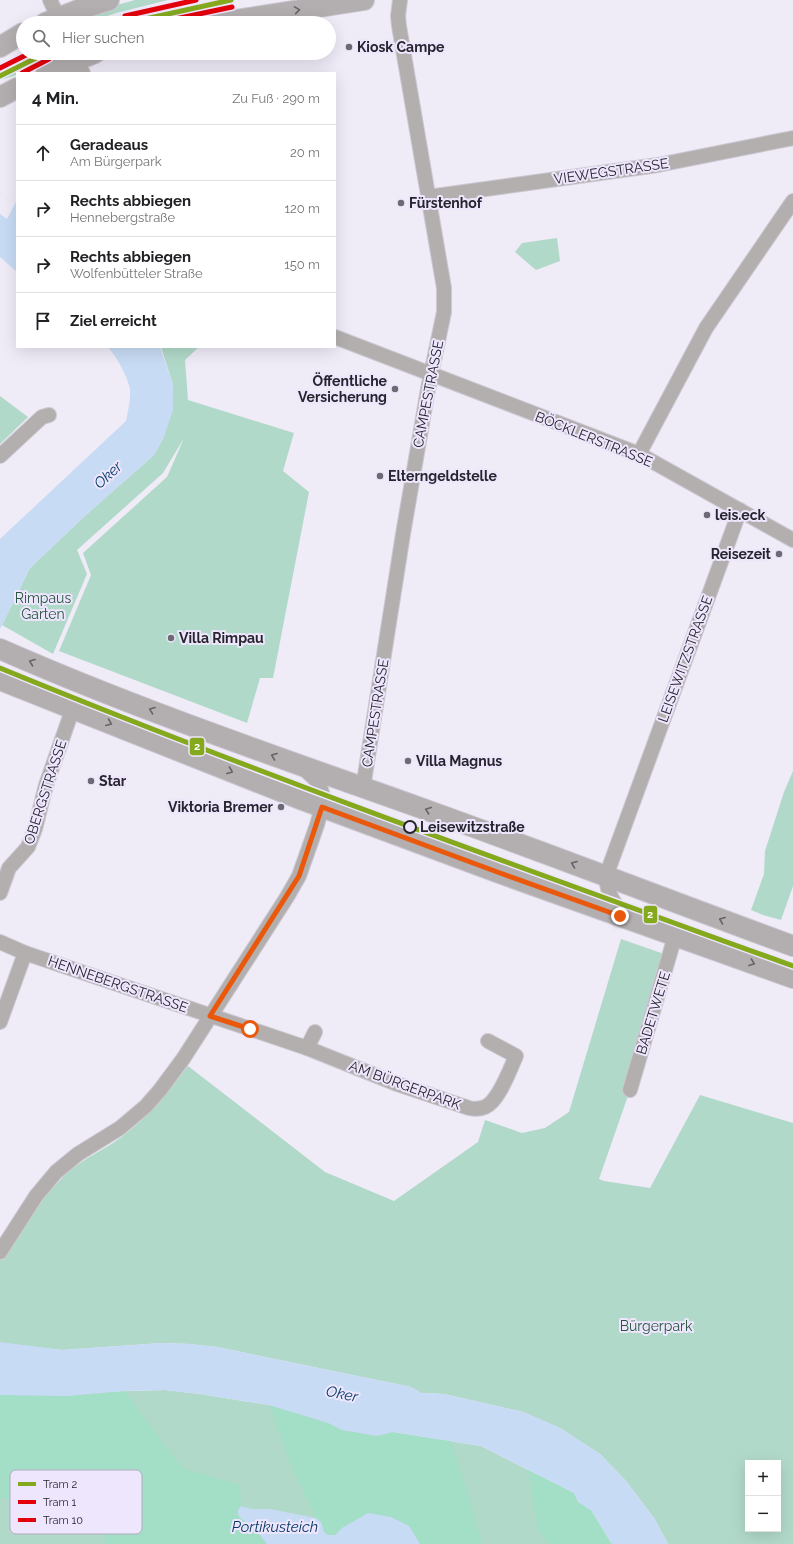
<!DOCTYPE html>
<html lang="de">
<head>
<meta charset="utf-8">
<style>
	body { margin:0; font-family:Raleway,sans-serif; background:#f2f2f2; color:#202124 }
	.controls { position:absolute; right:12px; bottom:12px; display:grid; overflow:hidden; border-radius:0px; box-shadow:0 4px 16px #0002 }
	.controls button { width:36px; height:36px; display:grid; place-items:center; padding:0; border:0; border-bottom:1px solid #e0e0e0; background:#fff; color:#202124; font:20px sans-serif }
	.stop { position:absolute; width:12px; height:12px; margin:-9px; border:3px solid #ea580c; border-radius:50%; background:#fff }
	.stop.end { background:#ea580c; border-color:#fff; box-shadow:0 1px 4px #0008 }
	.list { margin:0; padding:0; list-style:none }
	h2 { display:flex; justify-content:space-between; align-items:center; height:52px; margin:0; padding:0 16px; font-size:17px }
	h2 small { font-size:13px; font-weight:400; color:#757577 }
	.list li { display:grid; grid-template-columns:26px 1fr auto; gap:12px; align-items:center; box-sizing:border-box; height:56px; padding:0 16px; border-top:1px solid #e0e0e0 }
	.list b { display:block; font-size:15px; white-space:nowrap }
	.list p { margin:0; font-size:13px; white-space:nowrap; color:#757577 }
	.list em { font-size:13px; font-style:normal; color:#757577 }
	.icon { flex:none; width:22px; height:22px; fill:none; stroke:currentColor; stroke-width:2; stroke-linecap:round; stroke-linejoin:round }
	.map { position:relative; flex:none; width:793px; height:1544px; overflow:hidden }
	.search { position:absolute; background:#fff; box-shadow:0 4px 16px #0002; left:16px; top:16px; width:320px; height:44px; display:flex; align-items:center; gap:10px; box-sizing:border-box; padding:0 14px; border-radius:22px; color:#757577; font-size:15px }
	.panel { position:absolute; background:#fff; box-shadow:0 4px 16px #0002; left:16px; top:72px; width:320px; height:276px; border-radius:0px }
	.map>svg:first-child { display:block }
	.green { fill:#b1d9c9; fill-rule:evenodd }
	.forest { fill:#a3dec6 }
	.water { fill:#c8dbf4 }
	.pier { fill:#efebf7 }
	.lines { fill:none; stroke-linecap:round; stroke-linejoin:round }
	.street-casing { stroke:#ccc8d2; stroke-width:16 }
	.secondary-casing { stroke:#ccc8d2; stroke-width:22 }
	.street { stroke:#b3afaf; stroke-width:14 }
	.secondary { stroke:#b3aeb0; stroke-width:20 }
	.tram-1-casing { stroke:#ede6fc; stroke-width:8 }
	.tram-2-casing { stroke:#ede6fc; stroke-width:8 }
	.tram-3-casing { stroke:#ede6fc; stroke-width:8 }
	.tram-1 { stroke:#84a91d; stroke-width:5 }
	.tram-2 { stroke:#e3000b; stroke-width:5 }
	.tram-3 { stroke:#e3000b; stroke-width:5 }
	.oneway { stroke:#666268 }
	.route { stroke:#ea580c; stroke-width:5 }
	.poi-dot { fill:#6d6a74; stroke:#ede6fc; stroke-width:1.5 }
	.stop-dot { fill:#ede6fc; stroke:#27242e; stroke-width:2 }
	.labels { text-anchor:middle; stroke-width:4; stroke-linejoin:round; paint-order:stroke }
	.poi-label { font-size:14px; font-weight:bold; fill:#27242e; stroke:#ede6fc; text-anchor:start }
	.street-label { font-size:14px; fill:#27242e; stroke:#ede6fc }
	.park-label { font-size:14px; fill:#27553e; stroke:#ede6fc }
	.stop-label { font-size:14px; font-weight:bold; fill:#27242e; stroke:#ede6fc; text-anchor:start }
	.water-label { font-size:15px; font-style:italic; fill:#053a67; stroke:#ede6fc }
	.key { fill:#ede6fc; stroke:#b2acbe; stroke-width:1 }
	.key-label { font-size:11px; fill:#27242e }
	.line-badge { stroke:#ede6fc; stroke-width:1.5 }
	.badge-label { font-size:11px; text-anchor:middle; font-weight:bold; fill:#fff }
</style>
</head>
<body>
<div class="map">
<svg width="793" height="1544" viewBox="0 0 793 1544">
	<rect width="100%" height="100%" fill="#efebf7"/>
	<!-- green -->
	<g class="green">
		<polygon points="135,0 168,0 116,13 87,23 67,23 113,6"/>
		<path d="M200,8L201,10C180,17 158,23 136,23Z"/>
		<polygon points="38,59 41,68 31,72 17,73 17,75 0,80"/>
		<polygon points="557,238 560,261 536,270 515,252 522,243"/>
		<polygon points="161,347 199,347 185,360 188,400 294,433 283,471 309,492 273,678 260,678 247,723 59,651 91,575 83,553 167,477 184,438 163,473 77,550 87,574 53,654 2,625 30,568 87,514 154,455 164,437 173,385"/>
		<polygon points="0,396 28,417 0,444"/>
		<polygon points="793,771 793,886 781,920 763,915 751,910 764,874 765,851 784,792"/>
		<path d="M621,939L670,956L630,1090L599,1179L604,1181L650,1188L700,1095L793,1123V1544H668L654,1518L626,1481L600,1454L560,1428L523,1412L444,1394L421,1393L411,1387L217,1347L189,1344L162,1343L62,1350L0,1343V1260L4,1259C22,1232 37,1203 60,1180C78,1160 104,1151 124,1135C150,1115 169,1091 188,1066L325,1172L394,1201L478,1142L485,1120L522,1133L545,1128L569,1112ZM748,1463H778V1529H748Z"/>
		<polygon points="165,1390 200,1394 269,1405 392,1432 481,1446 574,1493 612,1544 0,1544 0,1395"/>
	</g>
	<!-- forest -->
	<g class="forest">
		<polygon points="124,1391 182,1468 240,1485 241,1506 238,1510 244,1521 260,1535 267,1544 104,1544 110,1517 80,1509 82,1497 31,1484 26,1502 0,1498 0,1395 67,1396"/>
		<polygon points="269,1405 328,1423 342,1430 377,1436 392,1432 451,1441 470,1500 482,1544 420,1544 409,1526 351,1523 342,1528 335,1535 328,1535 324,1532 321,1522 316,1518 293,1470"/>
		<polygon points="528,1470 574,1493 578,1502 591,1510 612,1544 549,1544 538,1530"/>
	</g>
	<!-- water -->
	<g class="water">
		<polygon points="0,193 17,203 17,272 0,257"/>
		<path d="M107,347H160L173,385V410L164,437L154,455L87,514L30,568L0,629V539L126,421C128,411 131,400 130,389C128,378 116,354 107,347Z"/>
		<polygon points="0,1342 62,1350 162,1343 189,1344 217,1347 411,1387 421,1393 444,1394 523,1412 560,1428 600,1454 626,1481 654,1518 668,1544 612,1544 591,1510 578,1502 574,1493 481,1446 393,1432 377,1436 342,1430 328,1423 269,1405 200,1394 165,1390 124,1391 67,1396 0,1395"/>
		<polygon points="241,1506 251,1509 270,1509 316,1518 321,1522 324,1532 328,1535 335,1535 342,1528 368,1513 391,1517 409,1526 420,1544 267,1544 260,1535 244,1521 238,1515 238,1510"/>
	</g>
	<!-- pier -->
	<polygon class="pier" points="0,193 16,202 7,219 0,214"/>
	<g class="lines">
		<!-- street casing -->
		<g class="street-casing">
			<g id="street">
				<polyline points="50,0 58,17"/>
				<polyline points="76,60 83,73"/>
				<polyline points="428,197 658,165 793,138"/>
				<polyline points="335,337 639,454 793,540"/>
				<polyline points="639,454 706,328 793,201"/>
				<polyline points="0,456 42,417 49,415"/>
				<polyline points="363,788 403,534 428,389 444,312 444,288 399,26 398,16 400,0"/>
				<polyline points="0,893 9,868 28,847 35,829 46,785 73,708"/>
				<path d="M627,918C615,905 607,895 606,876L740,510"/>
				<polyline points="0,942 25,953 307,1048 315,1032"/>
				<polyline points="0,1022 25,953"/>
				<path d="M307,1048L397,1084L469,1108C474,1109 480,1109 485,1107C499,1101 510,1069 516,1056L488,1041"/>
				<polyline points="630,1090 675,936"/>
				<polyline points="0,1252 36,1196 56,1172 78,1154 120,1128 146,1106 160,1090 183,1059 287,897 299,876 317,825 324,799 319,783 304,769"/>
			</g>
		</g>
		<!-- secondary casing -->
		<g class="secondary-casing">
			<g id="secondary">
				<polyline points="45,23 78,10 109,0"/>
				<polyline points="217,23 364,0"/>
				<polyline points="0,47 23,33"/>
				<polyline points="46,73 95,53"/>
				<polyline points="0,97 17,88"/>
				<path d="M0,649C136,709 278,757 418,807C544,852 668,900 793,946"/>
				<polyline points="0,680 300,799 499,873 793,978"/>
			</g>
		</g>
		<!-- street -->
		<use href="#street" class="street"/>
		<!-- secondary -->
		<use href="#secondary" class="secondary"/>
		<!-- tram-1 casing -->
		<g class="tram-1-casing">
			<g id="tram-1">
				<polyline points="127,23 231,0"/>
				<polyline points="0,76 46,53"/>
				<path d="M0,668C261,775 528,870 793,966"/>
			</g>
		</g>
		<!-- tram-2 casing -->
		<g class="tram-2-casing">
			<g id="tram-2">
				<polyline points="156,23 232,7"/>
				<polyline points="22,73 49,59"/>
			</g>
		</g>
		<!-- tram-3 casing -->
		<g class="tram-3-casing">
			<g id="tram-3">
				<polyline points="125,16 196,0"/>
				<polyline points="0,68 30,53"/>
			</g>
		</g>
		<!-- tram-1 -->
		<use href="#tram-1" class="tram-1"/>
		<!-- tram-2 -->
		<use href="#tram-2" class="tram-2"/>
		<!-- tram-3 -->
		<use href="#tram-3" class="tram-3"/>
	</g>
	<!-- one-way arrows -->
	<defs><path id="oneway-chevron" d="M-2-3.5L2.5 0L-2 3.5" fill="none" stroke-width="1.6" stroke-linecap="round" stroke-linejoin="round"/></defs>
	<g class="oneway">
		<use href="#oneway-chevron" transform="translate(297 10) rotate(-9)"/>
		<use href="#oneway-chevron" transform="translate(32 662) rotate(-159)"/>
		<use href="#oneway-chevron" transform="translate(152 710) rotate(-159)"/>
		<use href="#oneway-chevron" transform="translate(109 723) rotate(22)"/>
		<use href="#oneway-chevron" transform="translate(274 756) rotate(-159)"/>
		<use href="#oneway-chevron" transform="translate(230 771) rotate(21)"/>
		<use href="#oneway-chevron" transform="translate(428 810) rotate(-160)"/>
		<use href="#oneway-chevron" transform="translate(574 864) rotate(-159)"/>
		<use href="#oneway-chevron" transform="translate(722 920) rotate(-159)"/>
		<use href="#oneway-chevron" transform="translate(752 963) rotate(20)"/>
	</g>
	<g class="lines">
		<!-- route -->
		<polyline class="route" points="250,1029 210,1016 299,876 322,807 500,873 620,916"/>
	</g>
	<!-- markers -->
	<g class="poi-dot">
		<circle cx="349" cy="47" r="4"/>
		<circle cx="401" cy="203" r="4"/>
		<circle cx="395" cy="389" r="4"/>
		<circle cx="380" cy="476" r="4"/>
		<circle cx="707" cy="515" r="4"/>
		<circle cx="779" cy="554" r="4"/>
		<circle cx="171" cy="638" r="4"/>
		<circle cx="408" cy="761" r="4"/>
		<circle cx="91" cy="781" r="4"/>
		<circle cx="281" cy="807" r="4"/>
	</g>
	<circle class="stop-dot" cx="410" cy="827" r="6"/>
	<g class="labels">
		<!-- poi labels -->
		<g class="poi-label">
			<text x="357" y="52">Kiosk Campe</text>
			<text x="409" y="208">Fürstenhof</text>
			<text x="387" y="386" text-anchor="end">Öffentliche<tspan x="387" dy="16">Versicherung</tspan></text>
			<text x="388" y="481">Elterngeldstelle</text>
			<text x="715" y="520">leis.eck</text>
			<text x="771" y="559" text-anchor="end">Reisezeit</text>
			<text x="179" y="643">Villa Rimpau</text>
			<text x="416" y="766">Villa Magnus</text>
			<text x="99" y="786">Star</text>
			<text x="273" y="812" text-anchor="end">Viktoria Bremer</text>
		</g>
		<!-- street labels -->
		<g class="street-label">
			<text transform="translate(611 171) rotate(-8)" y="5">VIEWEGSTRASSE</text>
			<text transform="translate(428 394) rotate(-79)" y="5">CAMPESTRASSE</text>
			<text transform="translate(594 439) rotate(22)" y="5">BÖCKLERSTRASSE</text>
			<text transform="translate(685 659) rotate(-70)" y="5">LEISEWITZSTRASSE</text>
			<text transform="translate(375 713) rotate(-81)" y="5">CAMPESTRASSE</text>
			<text transform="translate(45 792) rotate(-72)" y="5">OBERGSTRASSE</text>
			<text transform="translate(118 984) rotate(19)" y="5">HENNEBERGSTRASSE</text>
			<text transform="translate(653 1013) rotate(-73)" y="5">BADETWETE</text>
			<text transform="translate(405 1085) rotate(20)" y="5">AM BÜRGERPARK</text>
		</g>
		<!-- park labels -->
		<g class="park-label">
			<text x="43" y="603">Rimpaus<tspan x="43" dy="16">Garten</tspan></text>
			<text x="656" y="1331">Bürgerpark</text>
		</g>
		<!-- stop labels -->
		<g class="stop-label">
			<text x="420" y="832">Leisewitzstraße</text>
		</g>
		<!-- water labels -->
		<g class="water-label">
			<text transform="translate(108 475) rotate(-43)" y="5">Oker</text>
			<text transform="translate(342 1394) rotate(11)" y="5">Oker</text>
			<text x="275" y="1532">Portikusteich</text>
		</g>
	</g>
	<!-- legend -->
	<rect x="10" y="1470" width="132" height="64" rx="6" class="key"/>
	<rect x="18" y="1482" width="18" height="4" fill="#84a91d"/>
	<rect x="18" y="1500" width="18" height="4" fill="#e3000b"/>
	<rect x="18" y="1518" width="18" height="4" fill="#e3000b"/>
	<g class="key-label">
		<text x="43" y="1488">Tram 2</text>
		<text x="43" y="1506">Tram 1</text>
		<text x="43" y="1524">Tram 10</text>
	</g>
	<g class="line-badge">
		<rect x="189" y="737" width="16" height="19" rx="4" fill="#84a91d"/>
		<rect x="643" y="905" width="15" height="19" rx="4" fill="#84a91d"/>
	</g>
	<g class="badge-label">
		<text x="197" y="750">2</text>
		<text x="650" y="918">2</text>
	</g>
</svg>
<div class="controls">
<button>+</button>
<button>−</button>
</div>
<div class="stop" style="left:250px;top:1029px"></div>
<div class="stop end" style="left:620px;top:916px"></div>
<div class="search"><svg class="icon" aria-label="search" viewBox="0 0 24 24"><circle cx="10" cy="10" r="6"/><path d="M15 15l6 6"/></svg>Hier suchen</div>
<section class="panel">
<h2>4 Min.<small>Zu Fuß · 290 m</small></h2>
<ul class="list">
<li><svg class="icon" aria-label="ahead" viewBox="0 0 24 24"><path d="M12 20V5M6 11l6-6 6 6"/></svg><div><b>Geradeaus</b><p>Am Bürgerpark</p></div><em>20 m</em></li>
<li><svg class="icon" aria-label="right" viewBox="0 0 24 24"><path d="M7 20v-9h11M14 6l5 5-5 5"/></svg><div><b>Rechts abbiegen</b><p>Hennebergstraße</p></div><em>120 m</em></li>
<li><svg class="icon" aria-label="right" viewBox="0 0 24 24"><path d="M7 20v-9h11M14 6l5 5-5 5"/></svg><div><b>Rechts abbiegen</b><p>Wolfenbütteler Straße</p></div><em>150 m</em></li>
<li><svg class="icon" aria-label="arrive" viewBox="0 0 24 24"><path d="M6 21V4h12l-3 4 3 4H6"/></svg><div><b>Ziel erreicht</b></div></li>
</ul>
</section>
</div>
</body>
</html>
